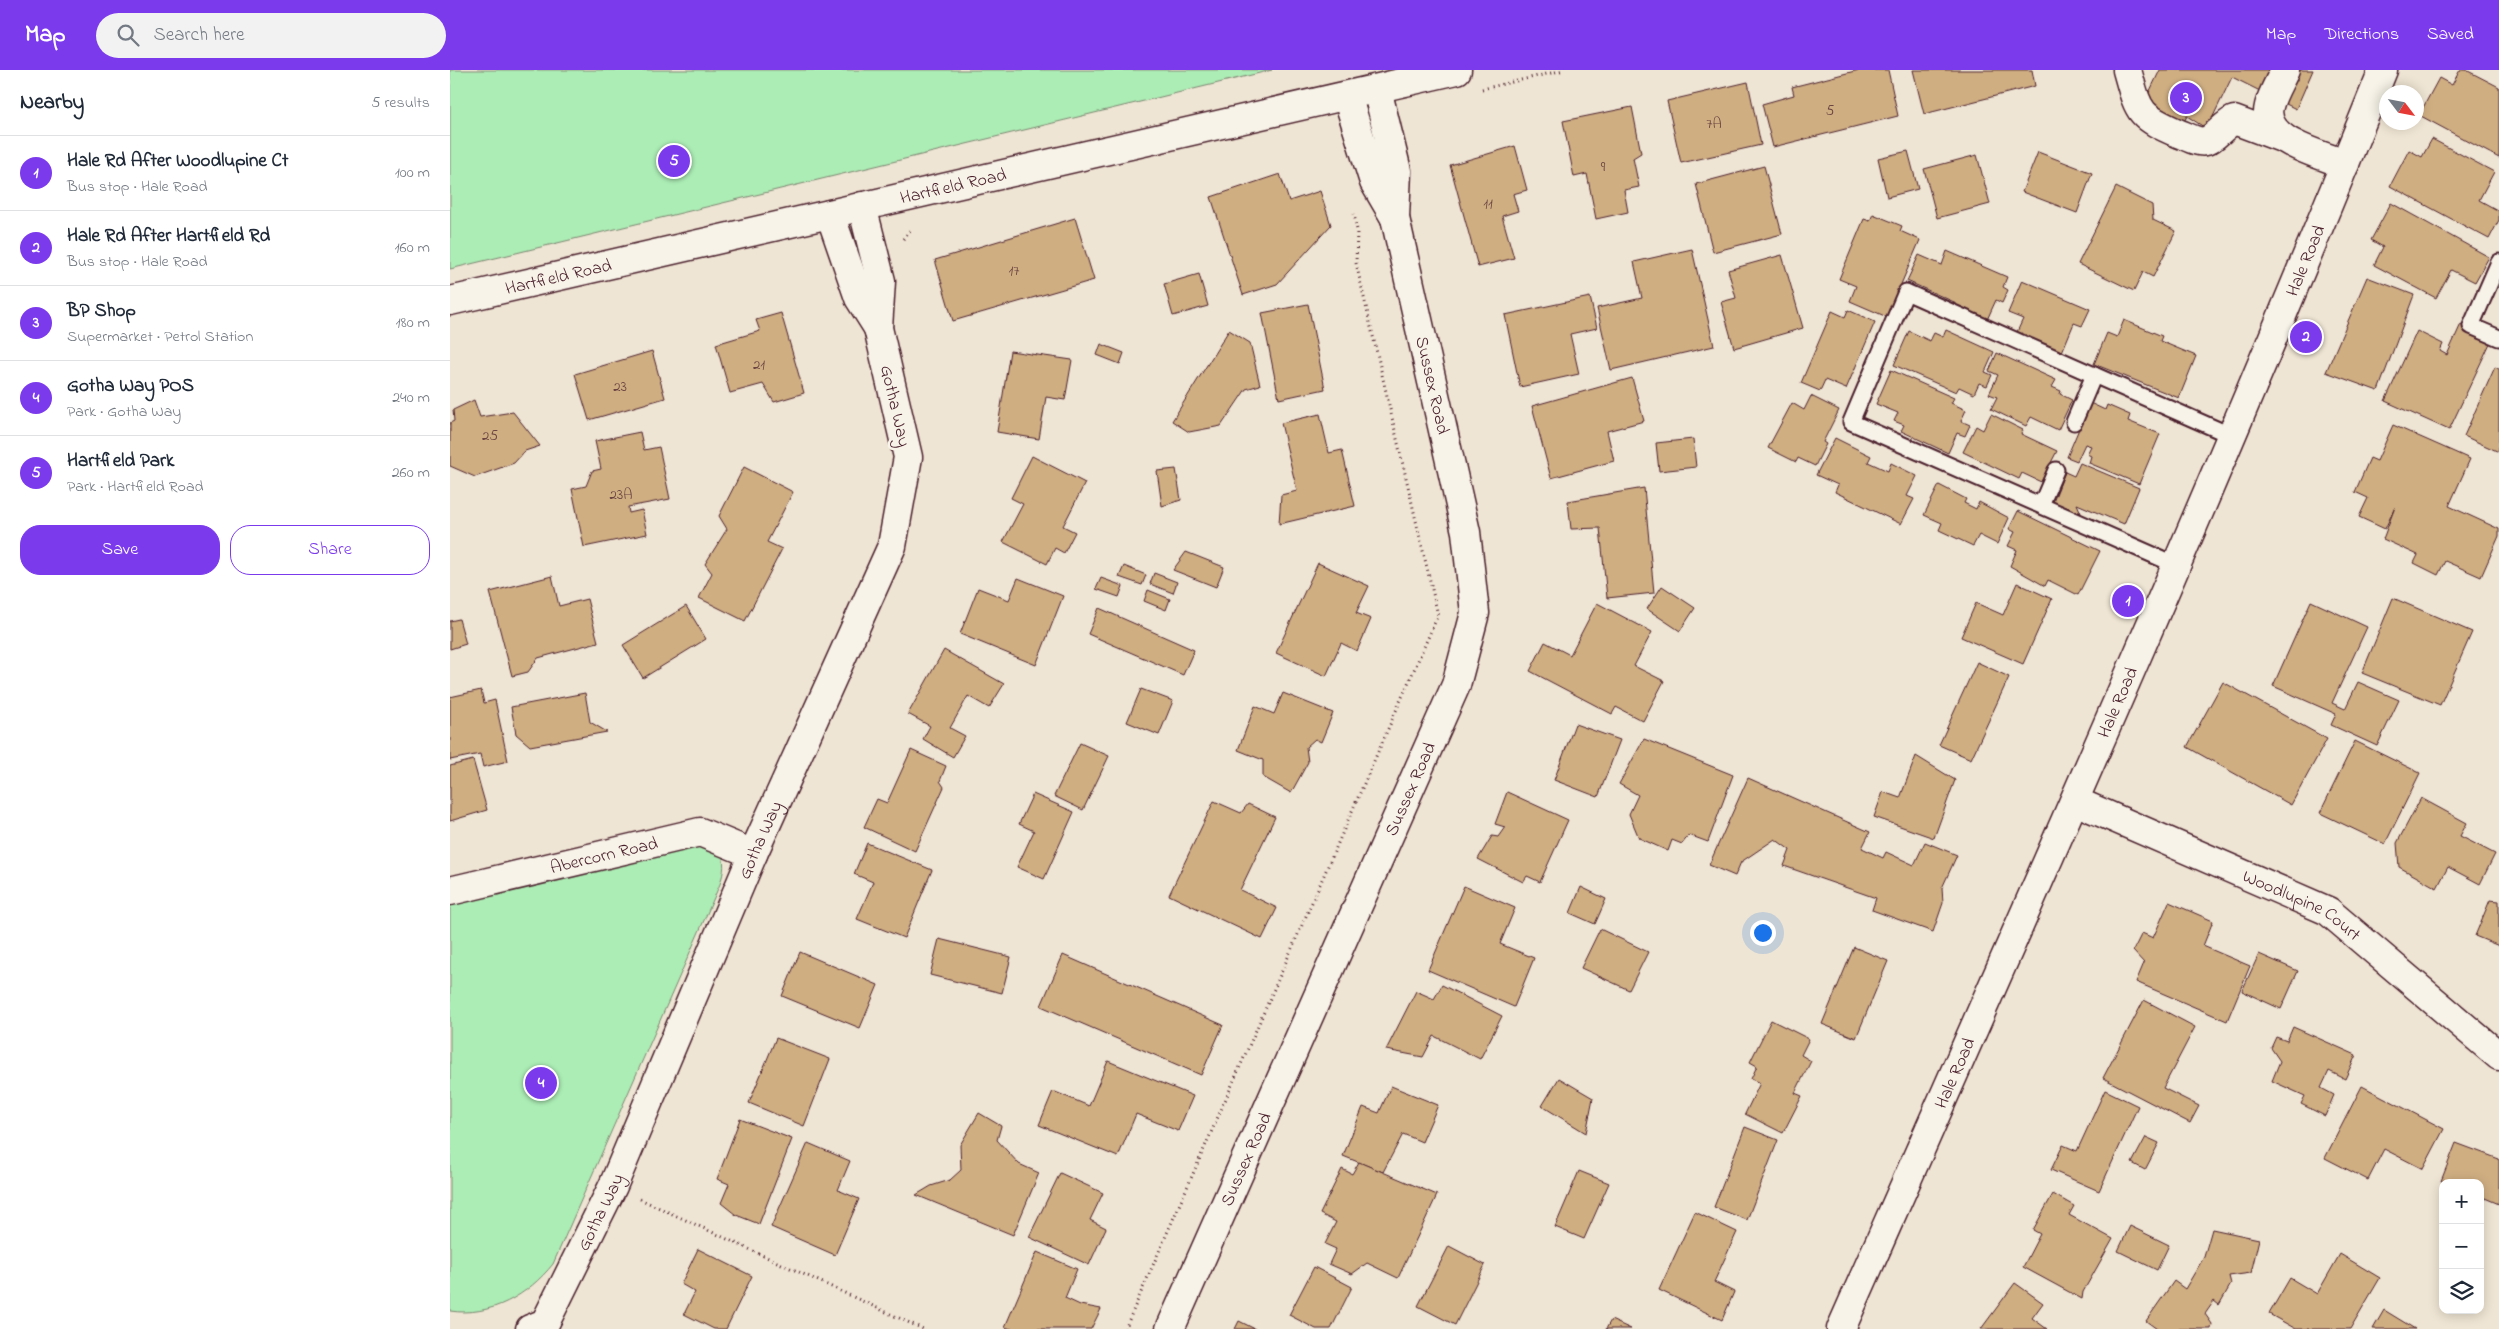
<!DOCTYPE html>
<html lang="en">
<head>
<meta charset="utf-8">
<style>
	body { margin:0; font-family:"Indie Flower",sans-serif; background:#f2f2f3; color:#1f2937 }
	.controls { position:absolute; right:15px; bottom:15px; display:grid; overflow:hidden; border-radius:10px; box-shadow:0 2px 12px #0003 }
	.controls button { width:45px; height:45px; display:grid; place-items:center; padding:0; border:0; border-bottom:1px solid #e0e1e3; background:#fff; color:#1f2937; font:25px sans-serif }
	.compass { position:absolute; left:1929px; top:15px; width:45px; height:45px; border-radius:50%; background:#fff; box-shadow:0 2px 12px #0003; rotate:122deg }
	.you { position:absolute; left:1312px; top:862px; width:18px; height:18px; margin:-12px; border:4px solid #fff; border-radius:50%; background:#1a73e8; box-shadow:0 0 0 8px #1a73e833 }
	.badge { display:grid; place-items:center; width:32px; height:32px; border-radius:50%; background:#7c3aed; color:#fff; font-size:16px; font-weight:700 }
	.pin { position:absolute; translate:-50% -50%; border:2px solid #fff; box-shadow:0 1px 5px #0006 }
	.list { margin:0; padding:0; list-style:none }
	h2 { display:flex; justify-content:space-between; align-items:center; height:65px; margin:0; padding:0 20px; font-size:21px }
	h2 small { font-size:16px; font-weight:400; color:#747a83 }
	.list li { display:grid; grid-template-columns:32px 1fr auto; gap:15px; align-items:center; box-sizing:border-box; height:75px; padding:0 20px; border-top:1px solid #e0e1e3 }
	.list b { display:block; font-size:19px; white-space:nowrap }
	.list p { margin:0; font-size:16px; white-space:nowrap; color:#747a83 }
	.list em { font-size:16px; font-style:normal; color:#747a83 }
	.actions { display:flex; gap:10px; padding:15px 20px }
	.actions a { flex:1; padding:11px 0; border:1px solid #7c3aed; border-radius:20px; text-align:center; font-size:18px; color:#7c3aed }
	.actions .main { background:#7c3aed; color:#fff }
	.icon { flex:none; width:28px; height:28px; fill:none; stroke:currentColor; stroke-width:2; stroke-linecap:round; stroke-linejoin:round }
	.map { position:relative; flex:none; width:2049px; height:1259px; overflow:hidden }
	header { display:flex; align-items:center; gap:30px; box-sizing:border-box; height:70px; padding:0 25px; background:#7c3aed; color:#fff }
	header strong { font-size:24px }
	nav { display:flex; gap:28px; margin-inline-start:auto; font-size:18px }
	.search { width:350px; height:45px; background:#f2f2f3; display:flex; align-items:center; gap:12px; box-sizing:border-box; padding:0 18px; border-radius:28px; color:#747a83; font-size:19px }
	main { display:flex }
	aside { flex:1; background:#fff }
	.map>svg:first-child { display:block }
	.green { fill:#acedb5; stroke:#7b8670 }
	.building { fill:#cfae82; stroke:#4a1f2b }
	.lines { fill:none; stroke-linecap:round; stroke-linejoin:round }
	.lane-casing { stroke:#4a1f2b; stroke-width:19 }
	.street-casing { stroke:#4a1f2b; stroke-width:31 }
	.secondary-casing { stroke:#4a1f2b; stroke-width:31 }
	.path { stroke:#4a1f2b; stroke-width:3; stroke-dasharray:1 4; stroke-linecap:butt }
	.lane { stroke:#f7f3e8; stroke-width:15 }
	.street { stroke:#f7f3e8; stroke-width:28 }
	.secondary { stroke:#f7f3e8; stroke-width:28 }
	.labels { text-anchor:middle; stroke-width:5; stroke-linejoin:round; paint-order:stroke }
	.number-label { font-size:15px; fill:#6b4341 }
	.street-label { font-size:18px; fill:#4a1f2b; stroke:#f7f3e8 }
</style>
</head>
<body>
<header>
<strong>Map</strong>
<div class="search"><svg class="icon" aria-label="search" viewBox="0 0 24 24"><circle cx="10" cy="10" r="6"/><path d="M15 15l6 6"/></svg>Search here</div>
<nav><a>Map</a><a>Directions</a><a>Saved</a></nav>
</header>
<main>
<aside>
<h2>Nearby<small>5 results</small></h2>
<ul class="list">
<li><span class="badge">1</span><div><b>Hale Rd After Woodlupine Ct</b><p>Bus stop · Hale Road</p></div><em>100 m</em></li>
<li><span class="badge">2</span><div><b>Hale Rd After Hartfield Rd</b><p>Bus stop · Hale Road</p></div><em>160 m</em></li>
<li><span class="badge">3</span><div><b>BP Shop</b><p>Supermarket · Petrol Station</p></div><em>180 m</em></li>
<li><span class="badge">4</span><div><b>Gotha Way POS</b><p>Park · Gotha Way</p></div><em>240 m</em></li>
<li><span class="badge">5</span><div><b>Hartfield Park</b><p>Park · Hartfield Road</p></div><em>260 m</em></li>
</ul>
<div class="actions"><a class="main">Save</a><a>Share</a></div>
</aside>
<div class="map">
<svg width="2049" height="1259" viewBox="0 0 2049 1259">
	<rect width="100%" height="100%" fill="#efe5d4"/>
	<filter id="ink" filterUnits="userSpaceOnUse"><feTurbulence type="fractalNoise" baseFrequency=".02" numOctaves="2"/><feDisplacementMap in="SourceGraphic" scale="10" xChannelSelector="R" yChannelSelector="G"/><feConvolveMatrix kernelMatrix="1 2 1 2 8 2 1 2 1" color-interpolation-filters="sRGB"/></filter>
	<g filter="url(#ink)">
		<!-- green -->
		<g class="green">
			<polygon points="0,0 822,0 0,199"/>
			<path d="M250,772L269,780C276,792 274,801 270,814L103,1194C78,1225 41,1247 0,1241V831Z"/>
		</g>
		<!-- building -->
		<g class="building">
			<polygon points="1409,0 1438,0 1448,46 1323,77 1312,34 1344,25 1342,17"/>
			<polygon points="1463,0 1582,0 1585,16 1474,44"/>
			<polygon points="1710,0 1863,0 1846,39 1782,7 1757,59 1737,46 1730,59 1698,44 1703,30 1697,27"/>
			<polygon points="2010,0 2016,0 2049,17 2049,88 1969,45 1989,8 2002,15"/>
			<polygon points="1298,12 1311,75 1231,93 1217,31"/>
			<polygon points="1182,37 1191,83 1183,88 1189,117 1174,120 1178,142 1146,149 1137,104 1124,107 1113,51"/>
			<polygon points="1982,69 2044,102 2029,130 2049,141 2049,150 2039,169 1940,116 1959,80 1972,87"/>
			<polygon points="1065,76 1077,120 1063,124 1068,141 1052,146 1064,188 1028,197 1000,95"/>
			<polygon points="1458,81 1468,119 1437,127 1428,88"/>
			<polygon points="1588,82 1642,103 1627,143 1572,122"/>
			<polygon points="1527,85 1540,134 1487,148 1474,99"/>
			<polygon points="1314,96 1332,164 1263,182 1246,114"/>
			<polygon points="830,104 839,131 870,121 881,155 827,214 793,225 761,127"/>
			<polygon points="1666,117 1702,135 1703,150 1726,161 1703,207 1693,202 1684,221 1628,194"/>
			<polygon points="1941,133 2039,187 2025,212 2001,200 1986,228 1924,195 1933,177 1921,170"/>
			<polygon points="1423,144 1452,156 1450,161 1470,170 1437,247 1400,231 1406,216 1389,209 1414,149 1420,151"/>
			<polygon points="625,148 644,210 503,251 485,190"/>
			<polygon points="1242,179 1264,276 1161,300 1147,238 1192,228 1184,192"/>
			<polygon points="1497,181 1557,207 1553,217 1558,220 1552,233 1546,230 1536,252 1502,237 1504,232 1457,211 1469,185 1492,195"/>
			<polygon points="1332,185 1353,258 1284,278 1271,232 1286,228 1278,200"/>
			<polygon points="749,204 758,236 723,246 714,214"/>
			<polygon points="1917,207 1964,225 1928,321 1876,302"/>
			<polygon points="1572,210 1640,239 1632,256 1624,253 1612,282 1567,262 1573,249 1558,243"/>
			<polygon points="1140,227 1147,258 1120,264 1129,304 1070,317 1055,245"/>
			<polygon points="858,234 875,319 829,329 812,243"/>
			<polygon points="1398,240 1425,252 1396,319 1375,310 1370,321 1351,313 1382,241 1395,247"/>
			<polygon points="331,243 354,323 324,332 313,314 280,323 266,274 310,261 306,250"/>
			<polygon points="1674,250 1712,266 1710,271 1746,286 1729,328 1644,294 1657,263 1667,267"/>
			<polygon points="2011,254 2042,269 1999,360 1935,331 1967,261 1993,274 1990,281 1997,285"/>
			<polygon points="779,260 800,273 810,315 796,319 771,356 739,362 722,351"/>
			<polygon points="1496,260 1544,282 1535,302 1542,305 1537,316 1529,313 1524,324 1509,317 1506,322 1444,295 1459,261 1480,271 1484,263 1493,267"/>
			<polygon points="651,274 674,283 670,294 647,285"/>
			<polygon points="202,281 215,328 139,350 125,304"/>
			<polygon points="560,281 622,290 615,330 596,327 589,369 547,362"/>
			<polygon points="1547,283 1606,310 1602,317 1611,321 1610,324 1622,330 1608,360 1581,347 1576,356 1541,339 1547,327 1539,324 1548,305 1539,301"/>
			<polygon points="2045,297 2049,299 2049,382 2014,366"/>
			<polygon points="1441,300 1504,328 1501,333 1516,340 1511,351 1520,355 1515,366 1507,363 1498,383 1451,361 1454,355 1444,351 1448,343 1426,334"/>
			<polygon points="1182,308 1194,351 1157,361 1164,391 1101,408 1082,336"/>
			<polygon points="1361,326 1389,340 1373,372 1376,374 1365,396 1348,388 1346,392 1318,378 1342,333 1354,340"/>
			<polygon points="24,330 30,347 63,342 90,376 75,381 64,393 25,407 0,396 0,353 4,351 3,340"/>
			<polygon points="1640,333 1655,340 1657,335 1680,345 1678,351 1710,364 1689,414 1639,393 1641,386 1637,384 1641,376 1635,374 1627,391 1617,387"/>
			<polygon points="870,344 879,383 892,380 905,436 829,454 831,425 847,421 831,353"/>
			<polygon points="1541,344 1573,360 1571,364 1607,381 1591,412 1572,403 1569,409 1513,382 1526,356 1533,360"/>
			<polygon points="1943,355 2020,389 1999,436 2049,459 2049,466 2031,507 1995,491 1988,505 1964,493 1968,485 1933,469 1945,437 1935,459 1909,447 1918,428 1905,422 1920,388 1927,391"/>
			<polygon points="190,362 194,380 209,377 220,429 178,437 179,443 192,440 197,464 134,477 122,419 136,416 142,401 151,399 145,371"/>
			<polygon points="1385,368 1421,386 1418,392 1438,401 1441,393 1467,406 1457,426 1464,429 1451,454 1385,422 1388,415 1366,405"/>
			<polygon points="1243,369 1246,397 1209,401 1206,373"/>
			<polygon points="582,386 635,413 613,456 625,462 614,483 605,478 597,494 553,472 573,434 561,428"/>
			<polygon points="1630,393 1689,418 1674,454 1627,434 1631,443 1603,432 1615,402 1624,406"/>
			<polygon points="294,397 343,422 317,472 332,479 295,551 249,528 262,503 255,494 277,459 269,446"/>
			<polygon points="726,399 731,430 712,436 707,401"/>
			<polygon points="1489,415 1516,429 1514,433 1526,439 1529,432 1559,448 1547,474 1529,465 1523,476 1489,460 1492,453 1474,445"/>
			<polygon points="1194,418 1204,523 1157,528 1150,458 1121,459 1118,431"/>
			<polygon points="1568,441 1650,481 1628,525 1598,510 1595,516 1560,496 1567,480 1558,476 1565,462 1559,459"/>
			<polygon points="736,482 774,497 766,517 723,500"/>
			<polygon points="868,493 919,516 906,543 921,549 907,581 891,573 876,606 826,583"/>
			<polygon points="674,496 696,505 692,515 669,507"/>
			<polygon points="704,503 727,512 723,523 700,514"/>
			<polygon points="102,506 109,536 137,529 148,572 88,588 78,602 62,606 40,522"/>
			<polygon points="568,508 613,526 586,595 510,564 528,518 559,530"/>
			<polygon points="651,508 673,516 669,527 646,519"/>
			<polygon points="1567,513 1602,529 1573,594 1511,567 1526,533 1553,545"/>
			<polygon points="1212,516 1245,538 1230,561 1197,539"/>
			<polygon points="698,520 720,529 716,540 694,531"/>
			<polygon points="1943,528 2022,562 1990,635 1912,603"/>
			<polygon points="1861,531 1917,557 1882,633 1895,639 1908,612 1949,630 1927,676 1881,655 1886,644 1823,616"/>
			<polygon points="1147,533 1202,562 1184,596 1214,611 1193,651 1166,637 1162,644 1080,601 1095,572 1120,585"/>
			<polygon points="236,536 256,569 193,608 173,575"/>
			<polygon points="649,538 744,580 733,605 638,564"/>
			<polygon points="9,549 16,574 0,579 0,551"/>
			<polygon points="494,580 554,614 539,638 518,626 500,658 515,666 503,687 473,669 480,656 458,644"/>
			<polygon points="1527,592 1559,607 1521,689 1489,675"/>
			<polygon points="1773,612 1877,669 1841,735 1737,677"/>
			<polygon points="691,619 723,631 709,665 677,652"/>
			<polygon points="31,620 34,633 45,630 58,691 33,697 30,684 0,690 0,627"/>
			<polygon points="135,623 140,652 157,662 80,676 66,664 61,637"/>
			<polygon points="833,623 883,643 871,672 865,669 856,677 858,692 841,723 813,707 813,690 788,680 805,636 824,644"/>
			<polygon points="1125,654 1170,670 1148,727 1104,710"/>
			<polygon points="1194,669 1283,705 1258,772 1239,765 1232,774 1222,770 1218,781 1189,768 1179,744 1188,725 1169,714"/>
			<polygon points="1905,671 1970,703 1935,774 1870,743"/>
			<polygon points="630,673 659,686 633,740 604,726"/>
			<polygon points="461,680 496,696 490,711 494,717 465,781 414,757 427,729 437,733"/>
			<polygon points="1466,686 1505,710 1484,768 1424,747 1433,722 1450,728"/>
			<polygon points="23,690 37,740 0,751 0,696"/>
			<polygon points="1298,708 1420,762 1412,778 1433,788 1436,782 1464,795 1475,772 1507,785 1492,818 1493,833 1483,862 1422,840 1426,828 1334,796 1340,780 1325,769 1291,792 1285,806 1259,795"/>
			<polygon points="1057,722 1118,750 1090,812 1077,806 1073,812 1028,789 1042,766 1048,767 1055,757 1045,754"/>
			<polygon points="583,724 624,742 594,809 567,797 584,761 569,754"/>
			<polygon points="1971,728 2017,753 2010,766 2045,784 2030,814 1998,797 1987,818 1949,797 1947,773"/>
			<polygon points="764,731 791,743 798,734 825,747 790,820 827,838 812,869 719,825"/>
			<polygon points="417,773 482,800 454,868 407,849 423,812 404,804"/>
			<polygon points="1014,816 1065,838 1050,874 1084,888 1064,937 978,900"/>
			<polygon points="1131,817 1156,829 1145,854 1120,843"/>
			<polygon points="2040,830 2049,831 2049,876 2025,866"/>
			<polygon points="1719,832 1763,851 1753,876 1800,896 1777,951 1686,912 1694,893 1683,881 1692,863 1703,868"/>
			<polygon points="1150,859 1198,882 1179,920 1131,898"/>
			<polygon points="489,869 561,887 552,923 480,905"/>
			<polygon points="1404,877 1438,891 1406,968 1372,954"/>
			<polygon points="350,882 428,915 410,958 332,926"/>
			<polygon points="1809,884 1848,901 1831,939 1792,921"/>
			<polygon points="613,885 773,955 751,1005 591,936"/>
			<polygon points="992,915 1052,946 1030,989 984,966 973,987 936,980 966,921 984,929"/>
			<polygon points="1694,930 1745,957 1713,1018 1749,1036 1740,1053 1653,1008"/>
			<polygon points="1321,950 1359,969 1351,985 1361,991 1345,1023 1352,1026 1333,1063 1295,1044 1310,1013 1301,1009 1307,996 1300,992"/>
			<polygon points="1843,957 1906,985 1895,1009 1879,1001 1871,1018 1884,1025 1875,1046 1851,1034 1855,1026 1822,1011 1830,991 1821,978 1826,967 1837,971"/>
			<polygon points="326,968 380,989 354,1056 299,1033"/>
			<polygon points="658,991 743,1026 728,1061 686,1044 668,1087 589,1055 603,1021 639,1036"/>
			<polygon points="1109,1008 1143,1028 1136,1063 1092,1036"/>
			<polygon points="941,1016 988,1035 972,1072 953,1064 933,1102 893,1086 913,1037 929,1043"/>
			<polygon points="1912,1016 1994,1059 1973,1099 1934,1079 1918,1110 1875,1088"/>
			<polygon points="1655,1020 1688,1036 1649,1121 1601,1100 1613,1075 1627,1081"/>
			<polygon points="529,1043 551,1056 547,1070 569,1094 589,1103 563,1165 466,1125 481,1116 500,1110 511,1100 510,1075"/>
			<polygon points="290,1049 342,1069 309,1154 286,1145 271,1133 279,1114 267,1109"/>
			<polygon points="1295,1057 1328,1070 1297,1150 1264,1137"/>
			<polygon points="1696,1067 1709,1073 1695,1100 1682,1093"/>
			<polygon points="358,1073 400,1091 388,1120 409,1129 385,1185 321,1157"/>
			<polygon points="2006,1073 2049,1089 2049,1134 2030,1126 2030,1113 1991,1111"/>
			<polygon points="909,1092 987,1125 948,1208 917,1193 902,1204 879,1194 886,1179 875,1174 886,1152 870,1144 892,1099 902,1104"/>
			<polygon points="1129,1101 1159,1113 1134,1169 1105,1157"/>
			<polygon points="610,1103 653,1123 640,1150 656,1158 639,1195 579,1167"/>
			<polygon points="1603,1124 1624,1136 1619,1145 1663,1169 1633,1222 1632,1229 1573,1197 1590,1164 1583,1160"/>
			<polygon points="1245,1142 1287,1162 1264,1212 1284,1222 1272,1250 1209,1220"/>
			<polygon points="1680,1156 1719,1175 1707,1200 1668,1181"/>
			<polygon points="1762,1159 1809,1169 1801,1203 1779,1206 1781,1214 1769,1235 1764,1231 1755,1244 1762,1254 1761,1259 1707,1259 1696,1251 1724,1211 1735,1219 1754,1187"/>
			<polygon points="999,1176 1035,1195 1005,1255 968,1236"/>
			<polygon points="248,1179 302,1206 276,1259 264,1259 234,1244 245,1222 231,1214"/>
			<polygon points="587,1182 627,1199 615,1228 630,1235 651,1239 641,1259 561,1259 555,1257"/>
			<polygon points="1890,1184 1930,1208 1900,1259 1846,1259 1819,1244 1840,1208 1867,1224"/>
			<polygon points="864,1197 902,1217 881,1259 866,1259 839,1245"/>
			<polygon points="1565,1213 1593,1233 1582,1248 1597,1259 1531,1259"/>
			<polygon points="1934,1240 1965,1259 1923,1259"/>
			<polygon points="1161,1250 1181,1259 1156,1259"/>
			<polygon points="789,1251 805,1259 785,1259"/>
		</g>
		<g class="lines">
			<!-- lane casing -->
			<g class="lane-casing">
				<g id="lane">
					<polyline points="2049,192 2021,256 2049,268"/>
					<polyline points="1624,352 1644,305"/>
					<polyline points="1591,435 1606,400"/>
					<polyline points="1726,495 1401,352 1456,222 1782,366"/>
				</g>
			</g>
			<!-- street casing -->
			<g class="street-casing">
				<g id="street">
					<path d="M1677,0C1689,43 1688,46 1730,64C1738,67 1748,73 1756,71C1765,68 1774,55 1784,50L1832,68"/>
					<path d="M1835,0C1830,11 1822,24 1819,36C1810,71 1870,84 1895,94"/>
					<polyline points="897,26 924,112 945,148"/>
					<polyline points="380,144 409,228 428,258"/>
					<path id="s1" d="M1625,731L1878,841L2049,986"/>
					<path id="s2" d="M0,821L250,762L303,784"/>
					<path id="s3" d="M80,1259L95,1253L163,1116L303,784L442,476L458,387L428,258L431,211L412,136"/>
					<path id="s4" d="M720,1259L1006,615L1025,543L1016,462L945,148L947,101L927,19"/>
				</g>
			</g>
			<!-- secondary casing -->
			<g class="secondary-casing">
				<g id="secondary">
					<path id="s5" d="M0,231L1007,0"/>
					<path id="s6" d="M1391,1259C1576,841 1762,424 1933,0"/>
				</g>
			</g>
			<!-- path -->
			<g class="path">
				<polyline points="1032,19 1114,0"/>
				<polyline points="453,169 462,158"/>
				<polyline points="190,1129 473,1259"/>
				<polyline points="675,1259 988,545 906,193 907,160 904,144"/>
			</g>
			<!-- lane -->
			<use href="#lane" class="lane"/>
			<!-- street -->
			<use href="#street" class="street"/>
			<!-- secondary -->
			<use href="#secondary" class="secondary"/>
		</g>
	</g>
	<g class="labels">
		<!-- number labels -->
		<g class="number-label">
			<text x="1380" y="45">5</text>
			<text x="1264" y="58">7A</text>
			<text x="1153" y="101">9</text>
			<text x="1038" y="138">11</text>
			<text x="564" y="205">17</text>
			<text x="309" y="299">21</text>
			<text x="170" y="321">23</text>
			<text x="40" y="370">25</text>
			<text x="171" y="429">23A</text>
		</g>
		<!-- street labels -->
		<g class="street-label">
			<text dy="6" stroke="none"><textPath href="#s5" startOffset="516">Hartfield Road</textPath></text>
			<text dy="6" stroke="none"><textPath href="#s6" startOffset="1165">Hale Road</textPath></text>
			<text dy="6" stroke="none"><textPath href="#s5" startOffset="111">Hartfield Road</textPath></text>
			<text transform="translate(983 315) rotate(77)" y="6">Sussex Road</text>
			<text transform="translate(446 336) rotate(77)" y="6">Gotha Way</text>
			<text dy="6" stroke="none"><textPath href="#s6" startOffset="685">Hale Road</textPath></text>
			<text dy="6" stroke="none"><textPath href="#s4" startOffset="591">Sussex Road</textPath></text>
			<text dy="6" stroke="none"><textPath href="#s3" startOffset="545">Gotha Way</textPath></text>
			<text dy="6" stroke="none"><textPath href="#s2" startOffset="158">Abercorn Road</textPath></text>
			<text dy="6" stroke="none"><textPath href="#s1" startOffset="250">Woodlupine Court</textPath></text>
			<text dy="6" stroke="none"><textPath href="#s6" startOffset="280">Hale Road</textPath></text>
			<text dy="6" stroke="none"><textPath href="#s4" startOffset="186">Sussex Road</textPath></text>
			<text dy="6" stroke="none"><textPath href="#s3" startOffset="140">Gotha Way</textPath></text>
		</g>
	</g>
</svg>
<div class="controls">
<button>+</button>
<button>−</button>
<button><svg class="icon" aria-label="layers" viewBox="0 0 24 24"><path d="M12 4l9 5-9 5-9-5zM3 14l9 5 9-5"/></svg></button>
</div>
<svg class="compass" viewBox="-18 -18 36 36"><path d="M0-13l5 13h-10z" fill="#e53935"/><path d="M0 13l5-13h-10z" fill="#747a83"/></svg>
<div class="you"></div>
<div class="pin badge" style="left:1678px;top:531px">1</div>
<div class="pin badge" style="left:1856px;top:267px">2</div>
<div class="pin badge" style="left:1736px;top:28px">3</div>
<div class="pin badge" style="left:91px;top:1013px">4</div>
<div class="pin badge" style="left:224px;top:91px">5</div>
</div>
</main>
</body>
</html>
